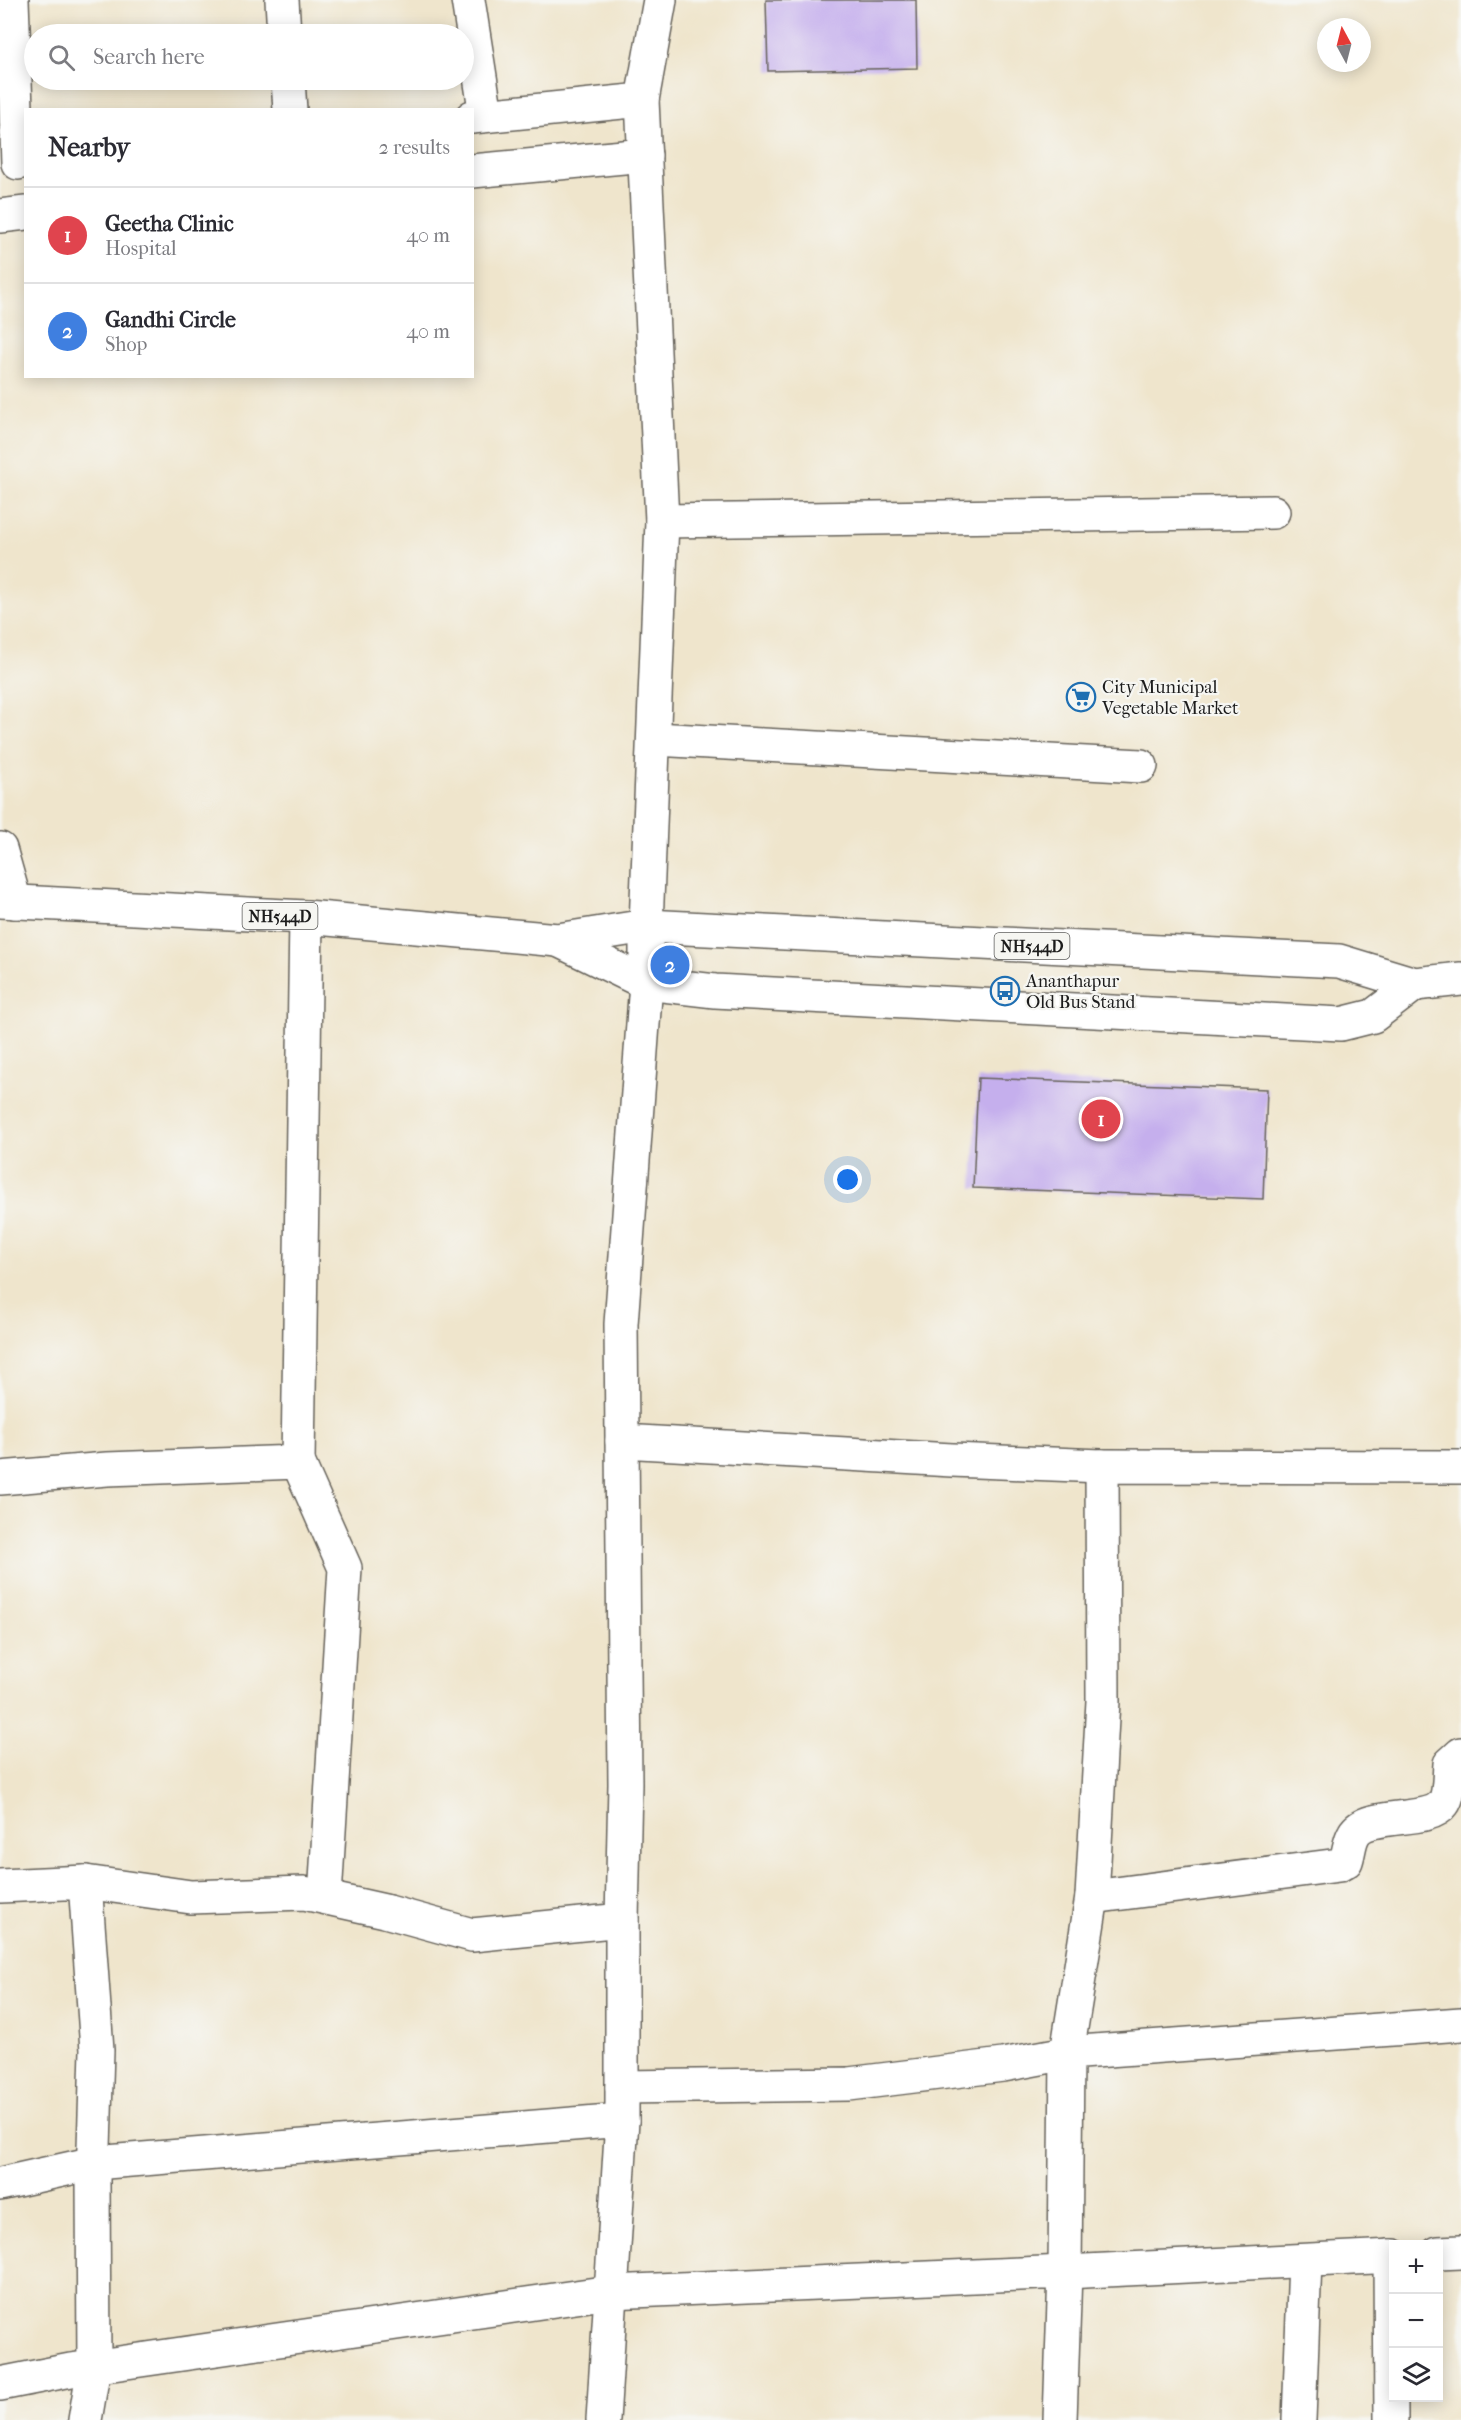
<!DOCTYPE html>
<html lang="en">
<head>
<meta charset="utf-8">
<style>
	body { margin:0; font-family:"IM FELL French Canon",serif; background:#f7f7f7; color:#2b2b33 }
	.controls { position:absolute; right:18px; bottom:18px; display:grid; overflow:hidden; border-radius:0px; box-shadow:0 3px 15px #0003 }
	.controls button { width:54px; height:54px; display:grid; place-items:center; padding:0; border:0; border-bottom:2px solid #e1e1e2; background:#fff; color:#2b2b33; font:30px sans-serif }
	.compass { position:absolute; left:1317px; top:18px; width:54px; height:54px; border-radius:50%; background:#fff; box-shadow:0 3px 15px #0003; rotate:353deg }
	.you { position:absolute; left:848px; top:1180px; width:21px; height:21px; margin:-15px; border:4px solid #fff; border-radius:50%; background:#1a73e8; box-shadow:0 0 0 9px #1a73e833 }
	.badge { display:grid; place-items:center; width:39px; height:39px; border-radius:50%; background:#111827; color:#fff; font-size:20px; font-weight:700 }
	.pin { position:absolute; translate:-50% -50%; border:3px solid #fff; box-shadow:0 2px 6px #0006 }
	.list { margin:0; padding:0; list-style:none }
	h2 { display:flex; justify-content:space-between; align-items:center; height:78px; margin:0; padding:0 24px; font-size:26px }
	h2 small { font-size:20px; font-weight:400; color:#7c7c81 }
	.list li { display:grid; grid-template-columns:39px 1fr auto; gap:18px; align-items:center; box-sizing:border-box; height:96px; padding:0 24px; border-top:2px solid #e1e1e2 }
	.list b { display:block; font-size:22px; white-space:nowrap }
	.list p { margin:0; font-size:20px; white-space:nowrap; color:#7c7c81 }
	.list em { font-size:20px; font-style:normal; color:#7c7c81 }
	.icon { flex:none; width:33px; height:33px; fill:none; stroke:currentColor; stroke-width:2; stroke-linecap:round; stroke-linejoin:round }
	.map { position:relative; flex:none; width:1461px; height:2420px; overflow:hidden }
	.search { position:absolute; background:#fff; box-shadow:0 3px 15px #0003; left:24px; top:24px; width:450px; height:66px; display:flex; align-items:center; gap:15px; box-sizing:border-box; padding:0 21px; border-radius:33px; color:#7c7c81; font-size:22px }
	.panel { position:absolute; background:#fff; box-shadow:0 3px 15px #0003; left:24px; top:108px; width:450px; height:270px; border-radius:0px }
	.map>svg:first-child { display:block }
	.building { fill:#c5afed }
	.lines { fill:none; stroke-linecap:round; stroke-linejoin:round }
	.minor-casing { stroke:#66625a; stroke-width:36 }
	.major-casing { stroke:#66625a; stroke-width:36 }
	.highway-casing { stroke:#66625a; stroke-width:36 }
	.minor { stroke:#fff; stroke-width:33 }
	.major { stroke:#fff; stroke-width:33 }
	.highway { stroke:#fff; stroke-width:33 }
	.labels { text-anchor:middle; stroke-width:4.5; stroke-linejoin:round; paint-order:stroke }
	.shield { fill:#f6f6f2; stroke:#5d5d5c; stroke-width:1.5 }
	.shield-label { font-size:16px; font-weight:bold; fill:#1c1c1c }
	.poi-label { font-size:18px; fill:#1c1c1c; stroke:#f6f6f2; text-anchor:start }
</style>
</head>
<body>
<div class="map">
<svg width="1461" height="2420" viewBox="0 0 1461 2420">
	<rect width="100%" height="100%" fill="#f6f6f2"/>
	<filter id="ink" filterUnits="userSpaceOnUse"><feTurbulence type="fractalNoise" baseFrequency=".0167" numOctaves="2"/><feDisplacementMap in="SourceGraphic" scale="12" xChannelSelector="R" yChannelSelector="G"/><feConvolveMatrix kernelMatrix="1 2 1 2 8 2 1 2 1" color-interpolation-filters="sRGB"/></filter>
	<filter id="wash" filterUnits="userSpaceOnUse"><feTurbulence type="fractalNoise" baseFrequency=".008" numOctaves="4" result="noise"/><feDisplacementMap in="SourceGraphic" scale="24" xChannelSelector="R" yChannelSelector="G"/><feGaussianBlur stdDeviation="1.35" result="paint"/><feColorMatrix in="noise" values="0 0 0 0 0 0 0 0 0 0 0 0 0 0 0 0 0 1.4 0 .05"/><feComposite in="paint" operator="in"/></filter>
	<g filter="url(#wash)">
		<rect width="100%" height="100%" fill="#efe5cc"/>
		<g id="blocks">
			<!-- building -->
			<g class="building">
				<polygon points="766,0 916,0 917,68 768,71"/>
				<polygon points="978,1078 1267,1089 1263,1199 973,1188"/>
			</g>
		</g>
	</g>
	<g filter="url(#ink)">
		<use href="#blocks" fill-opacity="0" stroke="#66625a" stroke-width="1.5"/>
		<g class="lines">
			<!-- minor casing -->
			<g class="minor-casing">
				<g id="minor">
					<polyline points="12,0 18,163"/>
					<polyline points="282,0 284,34"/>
					<polyline points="468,0 486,115"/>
					<polyline points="288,80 290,110"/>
					<polyline points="472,117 642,100"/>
					<polyline points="472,171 645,155"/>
					<polyline points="0,216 26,213"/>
					<polyline points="662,521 1273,512"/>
					<polyline points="655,739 1141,766"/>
					<polyline points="646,926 662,521 642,100 660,0"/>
					<polyline points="622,1441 952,1460 1102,1466"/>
					<polyline points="298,1462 345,1568 325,1897"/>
					<polyline points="0,1478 107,1469 298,1462 306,917"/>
					<polyline points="85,1882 191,1897 304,1893 385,1911 472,1935 622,1920"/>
					<polyline points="0,1886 85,1882 97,2050 93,2180 94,2367 85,2420"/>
					<path d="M1092,1897L1339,1865L1346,1861C1349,1853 1349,1842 1354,1834C1367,1811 1429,1824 1443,1804C1450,1795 1449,1775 1450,1764L1461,1754"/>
					<polyline points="622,2087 849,2084 1003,2065 1067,2053 1092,1897 1103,1701 1102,1466 1461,1467"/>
					<polyline points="0,2184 94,2163 622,2120"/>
					<polyline points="1438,2253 1461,2252"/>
					<polyline points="1390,2256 1391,2420"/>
					<polyline points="1394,2256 1065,2272 1067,2053 1461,2024"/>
					<polyline points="0,2384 71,2370 610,2292 1065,2272 1060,2420"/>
					<polyline points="1299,2420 1305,2261"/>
				</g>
			</g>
			<!-- major casing -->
			<g class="major-casing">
				<polyline id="major" points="603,2420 622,2120 622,1920 625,1784 621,1324 646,983 646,926"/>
			</g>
			<!-- highway casing -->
			<g class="highway-casing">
				<g id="highway">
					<polyline points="0,849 15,902"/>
					<polyline points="0,901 306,917 558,940 646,926 1339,961 1415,984 1461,979"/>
					<polyline points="558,940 646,983 715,991 1341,1024 1373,1016 1415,984"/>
				</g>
			</g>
			<!-- minor -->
			<use href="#minor" class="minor"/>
			<!-- major -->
			<use href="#major" class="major"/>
			<!-- highway -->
			<use href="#highway" class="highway"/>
		</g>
	</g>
	<!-- icons -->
	<defs>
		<g id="supermarket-ring" transform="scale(1.5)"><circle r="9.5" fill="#f6f6f2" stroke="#1f6fb2" stroke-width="1.5"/><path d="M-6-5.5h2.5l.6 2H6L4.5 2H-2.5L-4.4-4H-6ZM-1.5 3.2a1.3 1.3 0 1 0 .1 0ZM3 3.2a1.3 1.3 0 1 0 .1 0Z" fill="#1f6fb2"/></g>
		<g id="bus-ring" transform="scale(1.5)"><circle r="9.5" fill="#f6f6f2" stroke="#1f6fb2" stroke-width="1.5"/><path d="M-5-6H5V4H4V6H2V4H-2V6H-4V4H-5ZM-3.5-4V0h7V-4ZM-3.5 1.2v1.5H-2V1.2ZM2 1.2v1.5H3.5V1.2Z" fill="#1f6fb2"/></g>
	</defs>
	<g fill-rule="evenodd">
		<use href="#supermarket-ring" x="1081" y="697"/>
		<use href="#bus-ring" x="1005" y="991"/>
	</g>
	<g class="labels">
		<!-- shield labels -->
		<g class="shield">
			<rect x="242.5" y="903" width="75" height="26" rx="4.5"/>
			<rect x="994.5" y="933" width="75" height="26" rx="4.5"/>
		</g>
		<g class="shield-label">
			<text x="280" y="922">NH544D</text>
			<text x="1032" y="952">NH544D</text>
		</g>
		<!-- poi labels -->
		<g class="poi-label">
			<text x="1102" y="693">City Municipal<tspan x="1102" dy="21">Vegetable Market</tspan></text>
			<text x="1026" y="987">Ananthapur<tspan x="1026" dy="21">Old Bus Stand</tspan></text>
		</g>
	</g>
</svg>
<div class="controls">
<button>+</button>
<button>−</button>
<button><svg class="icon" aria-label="layers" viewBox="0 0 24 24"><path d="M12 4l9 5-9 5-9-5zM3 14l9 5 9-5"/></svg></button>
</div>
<svg class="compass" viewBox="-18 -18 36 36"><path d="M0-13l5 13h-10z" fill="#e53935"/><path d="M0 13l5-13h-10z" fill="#7c7c81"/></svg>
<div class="you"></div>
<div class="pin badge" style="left:1101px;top:1119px;background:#e0444e">1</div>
<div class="pin badge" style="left:670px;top:965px;background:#3f7fe0">2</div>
<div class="search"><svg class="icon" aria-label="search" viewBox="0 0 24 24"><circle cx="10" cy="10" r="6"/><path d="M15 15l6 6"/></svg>Search here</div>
<section class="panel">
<h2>Nearby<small>2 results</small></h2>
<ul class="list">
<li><span class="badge" style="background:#e0444e">1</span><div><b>Geetha Clinic</b><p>Hospital</p></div><em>40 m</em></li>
<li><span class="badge" style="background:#3f7fe0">2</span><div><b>Gandhi Circle</b><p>Shop</p></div><em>40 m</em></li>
</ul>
</section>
</div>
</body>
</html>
